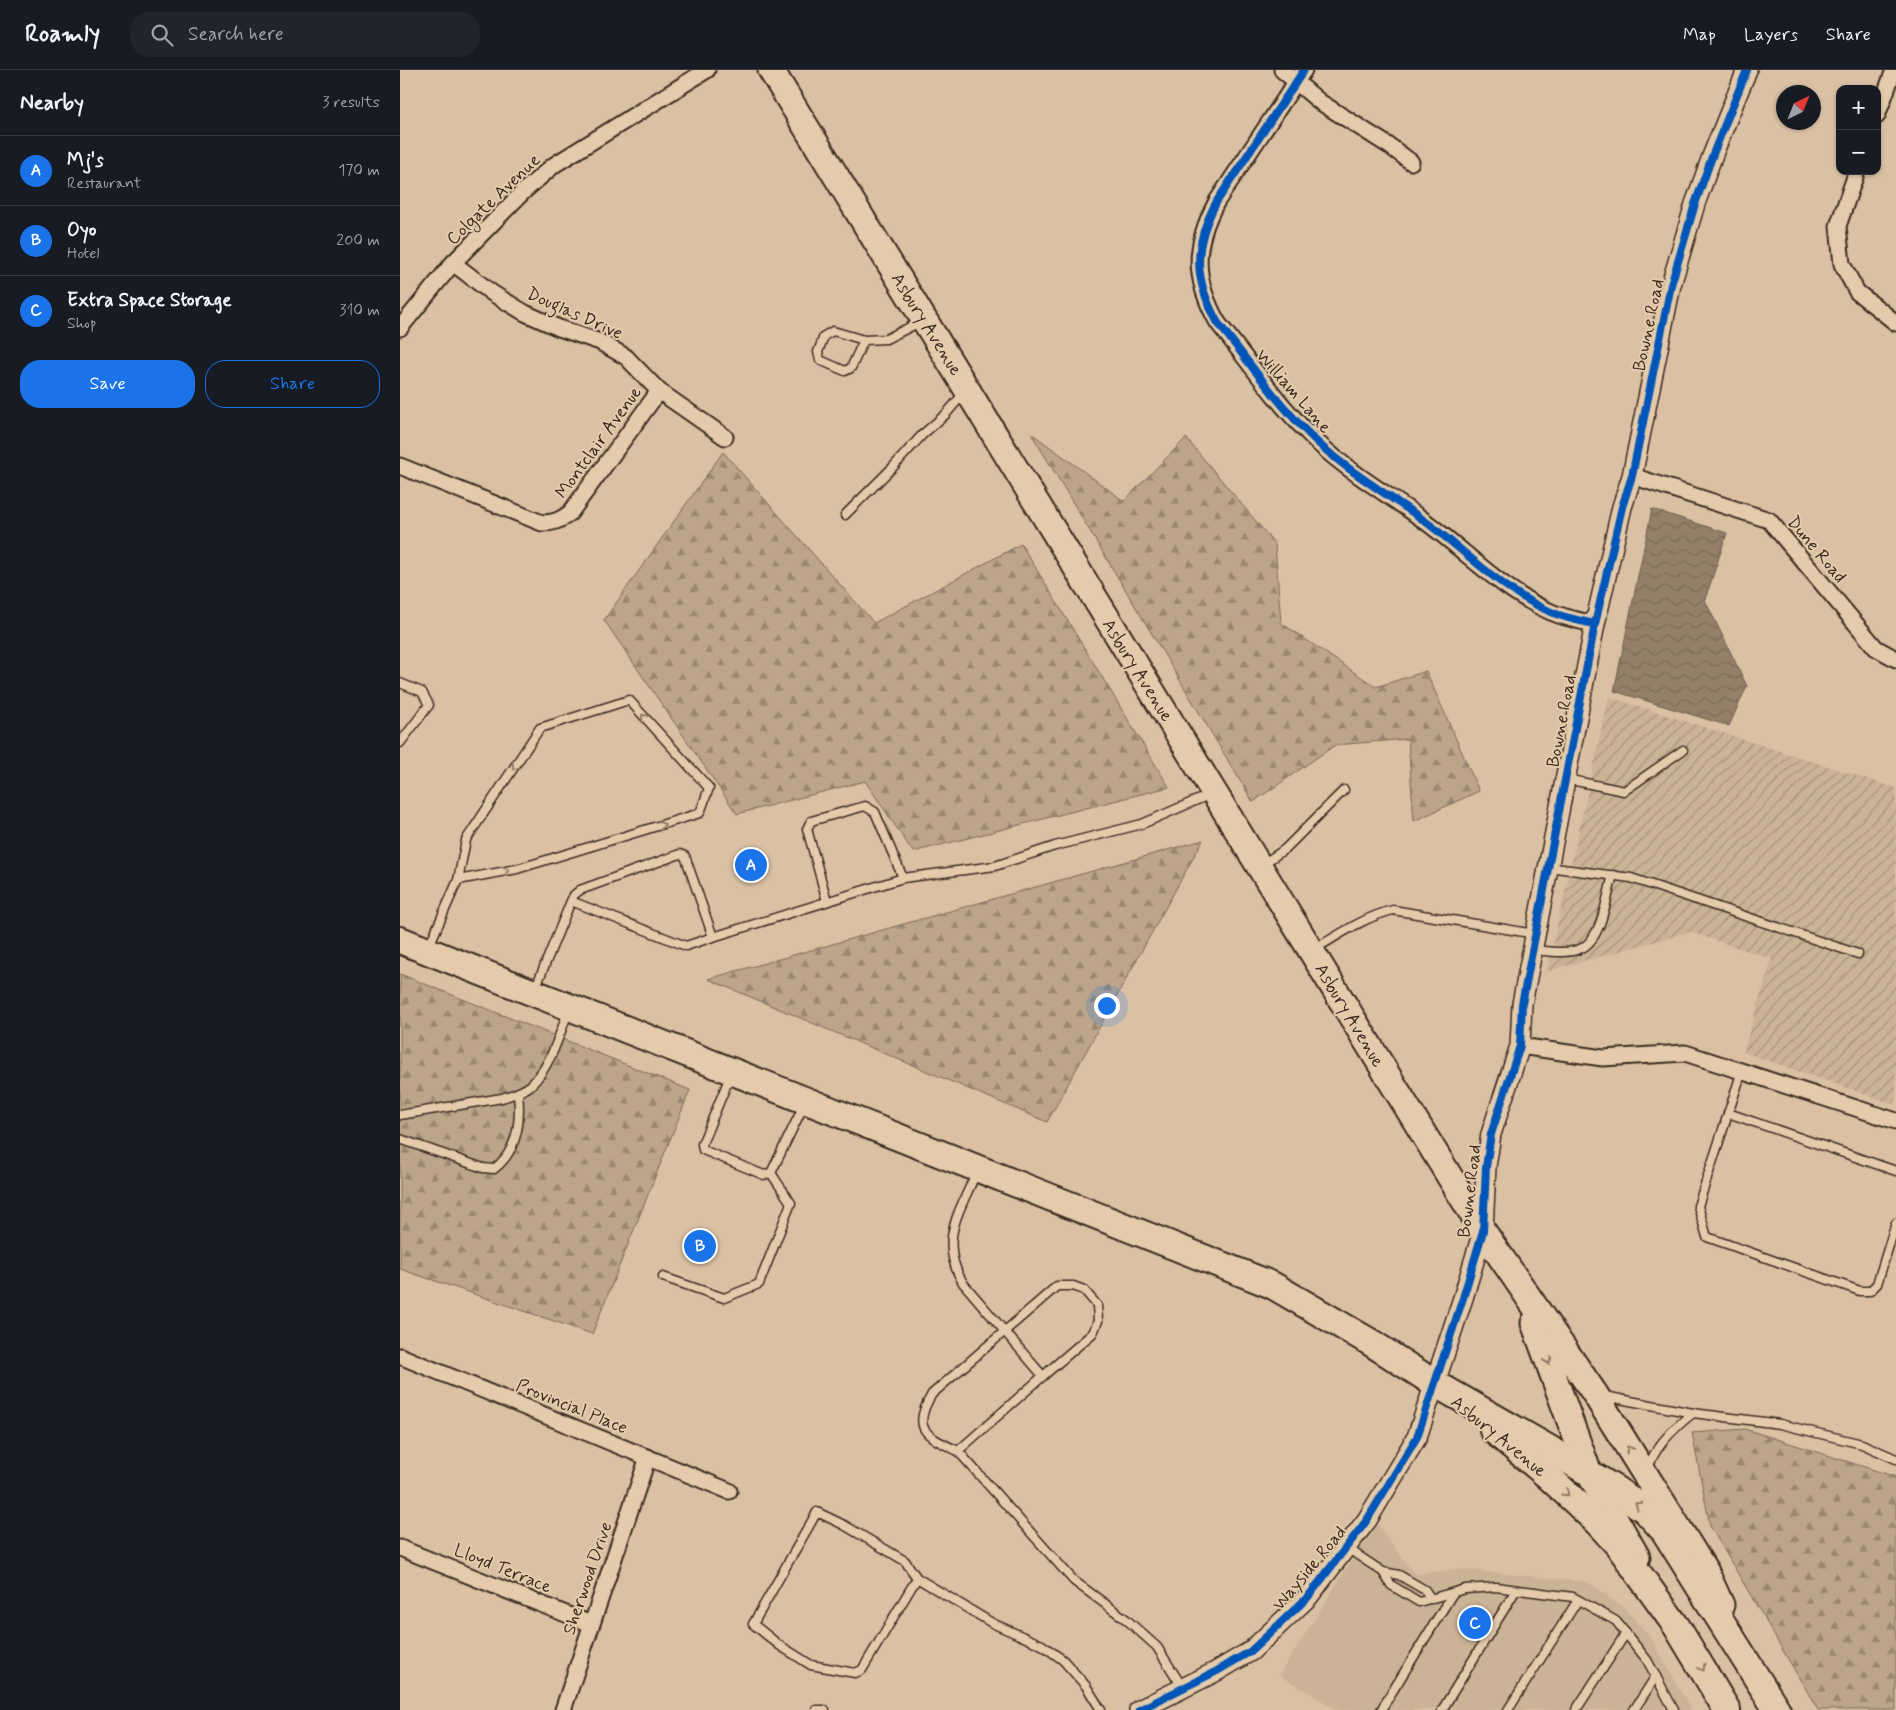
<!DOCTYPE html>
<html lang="en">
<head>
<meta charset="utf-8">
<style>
	body { margin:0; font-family:Mynerve,sans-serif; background:#20242c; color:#f1f3f6 }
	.controls { position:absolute; right:15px; top:15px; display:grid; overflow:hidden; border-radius:10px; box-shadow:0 1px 4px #0004 }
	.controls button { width:45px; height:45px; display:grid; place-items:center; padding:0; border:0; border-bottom:1px solid #363941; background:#171b24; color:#f1f3f6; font:25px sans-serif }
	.compass { position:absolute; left:1376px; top:15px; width:45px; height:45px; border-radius:50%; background:#171b24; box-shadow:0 1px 4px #0004; rotate:43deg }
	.you { position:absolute; left:706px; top:935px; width:18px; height:18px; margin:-12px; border:4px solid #fff; border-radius:50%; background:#1a73e8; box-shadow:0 0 0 8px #1a73e833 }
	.badge { display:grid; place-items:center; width:32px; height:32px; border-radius:50%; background:#1a73e8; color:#fff; font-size:16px; font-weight:700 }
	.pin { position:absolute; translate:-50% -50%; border:2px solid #fff; box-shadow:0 1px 5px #0006 }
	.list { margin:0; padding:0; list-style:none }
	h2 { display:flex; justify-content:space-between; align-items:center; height:65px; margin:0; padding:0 20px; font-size:21px }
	h2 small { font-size:16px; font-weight:400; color:#9ea1a6 }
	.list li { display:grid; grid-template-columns:32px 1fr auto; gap:15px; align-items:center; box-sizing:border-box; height:70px; padding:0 20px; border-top:1px solid #363941 }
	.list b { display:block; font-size:19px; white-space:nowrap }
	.list p { margin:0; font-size:16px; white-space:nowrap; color:#9ea1a6 }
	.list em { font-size:16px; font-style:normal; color:#9ea1a6 }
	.actions { display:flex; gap:10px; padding:15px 20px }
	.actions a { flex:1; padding:11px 0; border:1px solid #1a73e8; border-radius:20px; text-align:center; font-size:18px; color:#1a73e8 }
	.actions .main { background:#1a73e8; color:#fff }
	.icon { flex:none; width:28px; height:28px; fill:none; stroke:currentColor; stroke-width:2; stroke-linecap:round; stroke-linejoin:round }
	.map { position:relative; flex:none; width:1496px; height:1640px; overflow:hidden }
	header { display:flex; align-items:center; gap:30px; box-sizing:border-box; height:70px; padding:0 25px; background:#171b24; border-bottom:1px solid #363941 }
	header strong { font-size:24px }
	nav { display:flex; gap:28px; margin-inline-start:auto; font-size:18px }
	.search { width:350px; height:45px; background:#20242c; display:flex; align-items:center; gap:12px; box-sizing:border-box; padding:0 18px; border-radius:20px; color:#9ea1a6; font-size:19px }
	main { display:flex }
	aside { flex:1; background:#171b24 }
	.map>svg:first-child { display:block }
	.built { fill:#cbb397 }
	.industrial { fill:url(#industrial-furrows) }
	.forest { fill:url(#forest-firs); stroke:#7c6854 }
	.water { fill:url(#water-waves); stroke:#705e4b }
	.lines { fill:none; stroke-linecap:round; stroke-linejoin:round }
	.service-casing { stroke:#3b2a1e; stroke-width:11 }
	.minor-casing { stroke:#3b2a1e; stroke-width:19 }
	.tertiary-casing { stroke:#3b2a1e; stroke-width:22 }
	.primary-casing { stroke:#3b2a1e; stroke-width:29 }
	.trunk-casing { stroke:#3b2a1e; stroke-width:30 }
	.service { stroke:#e4cbac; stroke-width:8 }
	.minor { stroke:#e4cbac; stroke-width:15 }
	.tertiary { stroke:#e4cbac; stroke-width:19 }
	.primary { stroke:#e4cbac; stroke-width:25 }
	.trunk { stroke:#e4cbac; stroke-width:26 }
	.cycleway-casing { stroke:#e4cbac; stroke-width:11 }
	.cycleway { stroke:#0057b8; stroke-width:8 }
	.oneway { stroke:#907a65 }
	.labels { text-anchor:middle; stroke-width:4; stroke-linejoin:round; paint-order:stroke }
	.street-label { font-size:18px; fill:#3b2a1e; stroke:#e4cbac }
</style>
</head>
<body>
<header>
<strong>Roamly</strong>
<div class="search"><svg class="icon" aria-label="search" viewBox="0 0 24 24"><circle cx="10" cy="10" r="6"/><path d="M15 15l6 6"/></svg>Search here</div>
<nav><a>Map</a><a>Layers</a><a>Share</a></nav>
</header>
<main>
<aside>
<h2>Nearby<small>3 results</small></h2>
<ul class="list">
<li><span class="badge">A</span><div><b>Mj's</b><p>Restaurant</p></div><em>170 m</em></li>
<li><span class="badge">B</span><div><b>Oyo</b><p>Hotel</p></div><em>200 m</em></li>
<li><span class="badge">C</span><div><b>Extra Space Storage</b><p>Shop</p></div><em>310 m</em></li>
</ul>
<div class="actions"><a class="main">Save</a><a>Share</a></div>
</aside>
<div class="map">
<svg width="1496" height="1640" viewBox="0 0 1496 1640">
	<defs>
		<pattern id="industrial-furrows" width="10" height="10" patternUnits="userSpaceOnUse" patternTransform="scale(1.25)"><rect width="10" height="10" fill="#cbb397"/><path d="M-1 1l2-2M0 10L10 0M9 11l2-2" fill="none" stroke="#a6927b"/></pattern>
		<pattern id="forest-firs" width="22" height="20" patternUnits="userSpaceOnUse" patternTransform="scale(1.25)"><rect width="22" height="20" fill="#bca58a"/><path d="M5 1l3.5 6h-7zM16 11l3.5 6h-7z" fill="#9a8770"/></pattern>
		<pattern id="water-waves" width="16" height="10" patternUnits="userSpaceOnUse" patternTransform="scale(1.25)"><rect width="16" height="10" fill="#948069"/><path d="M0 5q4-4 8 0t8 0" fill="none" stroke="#7a6956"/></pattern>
	</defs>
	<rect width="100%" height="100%" fill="#dac1a4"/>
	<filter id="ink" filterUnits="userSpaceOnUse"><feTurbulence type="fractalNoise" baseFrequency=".02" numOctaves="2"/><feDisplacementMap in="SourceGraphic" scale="10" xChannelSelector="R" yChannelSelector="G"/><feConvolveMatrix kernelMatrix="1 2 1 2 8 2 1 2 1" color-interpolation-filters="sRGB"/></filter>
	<g filter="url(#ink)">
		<!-- built -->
		<polygon class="built" points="976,1452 1014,1504 1058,1499 1188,1512 1223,1537 1252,1569 1291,1640 938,1640 879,1605"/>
		<!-- industrial -->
		<polygon class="industrial" points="1209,627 1496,718 1496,1035 1343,982 1372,889 1290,862 1147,901"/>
		<!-- forest -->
		<g class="forest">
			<polygon points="631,363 724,431 786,368 875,474 881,553 976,617 1026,601 1079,721 1014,751 1008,669 935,675 853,732"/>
			<polygon points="323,382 474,553 621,474 769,717 513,782 465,711 337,744 204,550"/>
			<polygon points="803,770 647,1052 308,909"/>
			<polygon points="0,904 290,1020 192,1264 0,1199"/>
			<polygon points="1345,1359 1496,1407 1496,1640 1418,1640 1310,1456 1292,1363"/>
		</g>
		<!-- water -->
		<polygon class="water" points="1252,439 1327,463 1305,530 1347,616 1329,656 1214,621"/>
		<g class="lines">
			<!-- service casing -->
			<g class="service-casing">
				<g id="service">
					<polyline points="464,270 451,298 445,301 420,290 418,282 424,266 433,261 464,270 486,269 522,251"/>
					<polyline points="445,445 493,397 522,365 546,344 564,323"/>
					<polyline points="0,613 22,622 29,635 0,673"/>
					<polyline points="1166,709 1224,721 1283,680"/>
					<polyline points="863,794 885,779 944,720"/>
					<polyline points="1148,797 1231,808 1458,884"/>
					<polyline points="427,831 407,759 411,751 465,736 475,742 503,808"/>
					<polyline points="313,867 503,808 595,796 655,776 742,754 811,724"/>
					<polyline points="29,876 58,810 66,770 140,658 229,630 309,718 300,743 117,799 58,810"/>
					<path d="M913,880C939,865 964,847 993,840L1135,864"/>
					<path d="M1132,880C1147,881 1168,885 1182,878C1202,868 1207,826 1213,805"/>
					<polyline points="135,919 171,831 174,825 180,820 280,784 285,786 313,867 286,876 171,831"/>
					<polyline points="1342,1001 1298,1136 1307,1167 1460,1221 1470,1221 1477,1214 1496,1153"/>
					<polyline points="331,1004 302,1074 303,1080 364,1105 371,1103 404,1035"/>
					<polyline points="1328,1043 1496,1101"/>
					<path d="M0,1045L102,1028C111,1025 123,1022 131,1015C150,997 159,966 168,942"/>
					<path d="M0,1069L83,1098L94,1099C118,1081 121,1051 118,1023"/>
					<path d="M576,1103C559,1143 538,1171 563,1213L643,1306L558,1381L674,1511L727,1550L757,1577L783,1618"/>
					<polyline points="263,1207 324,1228 359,1214 391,1133 371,1103"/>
					<polyline points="1204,1326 1293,1343 1380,1354 1462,1374 1496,1389"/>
					<path d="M558,1381C527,1366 510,1360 532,1324L657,1216H673L684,1220L697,1235L698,1251L693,1263L643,1306"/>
					<path d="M1248,1399C1254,1377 1275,1357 1293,1343"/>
					<polyline points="947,1478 983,1502 999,1505 1025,1520 1031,1529"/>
					<polyline points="983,1502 991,1515 1019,1532 1065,1519 1096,1517 1173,1527 1216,1551 1247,1590 1274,1640"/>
					<polyline points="517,1508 462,1600 455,1603 411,1595 379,1575 353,1554 417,1442 444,1455 505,1491 517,1508 592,1553 642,1575 663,1590 686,1616 701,1640"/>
					<polyline points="416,1640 425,1640"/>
					<polyline points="981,1640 1053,1523"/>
					<polyline points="1042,1640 1116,1520"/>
					<polyline points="1108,1640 1178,1530"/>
					<polyline points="1176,1640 1226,1563"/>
					<polyline points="1234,1640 1256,1606"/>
				</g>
			</g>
			<!-- minor casing -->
			<g class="minor-casing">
				<g id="minor">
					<polyline points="882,0 920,32 991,77 1011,92"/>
					<path d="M904,0L817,131C793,175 793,209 818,253C847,289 874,329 907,362C940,397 983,421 1022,449C1065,480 1102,521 1151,542C1165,548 1180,551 1195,554"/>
					<polyline points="1477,46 1494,0"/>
					<polyline points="1457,101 1438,156 1442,194 1457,222 1496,253"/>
					<polyline points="53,193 92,223 125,243 159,258 200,272 226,287 259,321 325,367"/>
					<polyline points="0,258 53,193 124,121 154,95 307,0"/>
					<path d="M0,396L142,453C154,453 161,450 170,443L259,321"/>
					<polyline points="1232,406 1369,450 1476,578 1496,589"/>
					<polyline points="1120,976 1203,988 1285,983 1496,1051"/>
					<polyline points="0,1286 329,1421"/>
					<polyline points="0,1478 191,1554"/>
					<polyline points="163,1640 248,1387"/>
				</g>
			</g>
			<!-- tertiary casing -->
			<g class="tertiary-casing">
				<polyline id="tertiary" points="739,1640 817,1601 851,1581 908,1527 967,1450 1017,1367 1063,1228 1083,1161 1086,1097 1091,1064 1120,976 1122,934 1195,554 1222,437 1232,406 1271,215 1295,134 1313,84 1347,0"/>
			</g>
			<!-- primary casing -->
			<g class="primary-casing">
				<g id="primary">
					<polyline points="371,0 1083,1161 1195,1324 1306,1502 1321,1535"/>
					<polyline points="1134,1253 1189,1403 1237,1487"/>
				</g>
			</g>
			<!-- trunk casing -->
			<g class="trunk-casing">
				<g id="trunk">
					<polyline points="0,870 872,1215 970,1272 1034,1313 1148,1378 1215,1419 1245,1440 1265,1462 1377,1640"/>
					<polyline points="1093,1360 1148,1406 1197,1452 1218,1475 1277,1557 1327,1640"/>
				</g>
			</g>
			<!-- service -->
			<use href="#service" class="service"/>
			<!-- minor -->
			<use href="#minor" class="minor"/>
			<!-- tertiary -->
			<use href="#tertiary" class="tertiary"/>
			<!-- primary -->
			<use href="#primary" class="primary"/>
			<!-- trunk -->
			<use href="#trunk" class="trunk"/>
			<!-- cycleway casing -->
			<g class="cycleway-casing">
				<g id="cycleway">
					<path d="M904,0L817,131C793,175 793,209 818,253C847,289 874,329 907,362C940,397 983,421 1022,449C1065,480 1102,521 1151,542C1165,548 1180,551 1195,554"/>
					<polyline points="739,1640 817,1601 851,1581 908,1527 967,1450 1017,1367 1063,1228 1083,1161 1086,1097 1091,1064 1120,976 1122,934 1195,554 1222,437 1232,406 1271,215 1295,134 1313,84 1347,0"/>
				</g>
			</g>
			<!-- cycleway -->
			<use href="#cycleway" class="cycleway"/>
		</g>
		<!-- one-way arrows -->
		<defs><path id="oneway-chevron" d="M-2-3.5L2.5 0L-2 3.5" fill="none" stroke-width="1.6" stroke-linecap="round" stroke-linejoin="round" transform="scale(1.25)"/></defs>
		<g class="oneway">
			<use href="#oneway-chevron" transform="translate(244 647) rotate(-132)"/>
			<use href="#oneway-chevron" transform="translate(115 697) rotate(123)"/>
			<use href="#oneway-chevron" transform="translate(262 755) rotate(-17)"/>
			<use href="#oneway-chevron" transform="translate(106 801) rotate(-11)"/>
			<use href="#oneway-chevron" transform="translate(1148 1291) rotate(70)"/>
			<use href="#oneway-chevron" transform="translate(1229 1379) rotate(-122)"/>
			<use href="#oneway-chevron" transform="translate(1166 1423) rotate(43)"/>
			<use href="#oneway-chevron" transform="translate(1238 1435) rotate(-145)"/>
			<use href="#oneway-chevron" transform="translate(1302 1598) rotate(59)"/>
		</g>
	</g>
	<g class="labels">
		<!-- street labels -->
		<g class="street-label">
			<text transform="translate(93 129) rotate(-44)" y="6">Colgate Avenue</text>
			<text transform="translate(175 243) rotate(24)" y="6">Douglas Drive</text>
			<text transform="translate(527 254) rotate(58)" y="6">Asbury Avenue</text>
			<text transform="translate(1248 255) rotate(-78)" y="6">Bowne Road</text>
			<text transform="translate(894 321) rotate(49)" y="6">William Lane</text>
			<text transform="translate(198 372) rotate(-54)" y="6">Montclair Avenue</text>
			<text transform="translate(1417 479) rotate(50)" y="6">Dune Road</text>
			<text transform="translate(738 600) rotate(58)" y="6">Asbury Avenue</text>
			<text transform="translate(1161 651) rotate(-79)" y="6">Bowne Road</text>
			<text transform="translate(950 945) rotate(59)" y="6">Asbury Avenue</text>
			<text transform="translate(1069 1121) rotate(-83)" y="6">Bowne Road</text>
			<text transform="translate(172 1336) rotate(22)" y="6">Provincial Place</text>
			<text transform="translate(1099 1366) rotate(39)" y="6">Asbury Avenue</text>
			<text transform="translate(103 1498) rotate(22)" y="6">Lloyd Terrace</text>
			<text transform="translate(909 1498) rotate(-50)" y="6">Wayside Road</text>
			<text transform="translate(187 1508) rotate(-71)" y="6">Sherwood Drive</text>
		</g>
	</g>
</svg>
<div class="controls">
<button>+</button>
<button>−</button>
</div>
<svg class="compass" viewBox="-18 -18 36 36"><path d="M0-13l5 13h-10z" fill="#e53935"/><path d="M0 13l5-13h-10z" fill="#9ea1a6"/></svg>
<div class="you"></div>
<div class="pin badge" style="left:351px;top:795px">A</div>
<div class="pin badge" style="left:300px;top:1176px">B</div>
<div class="pin badge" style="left:1075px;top:1553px">C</div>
</div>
</main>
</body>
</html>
